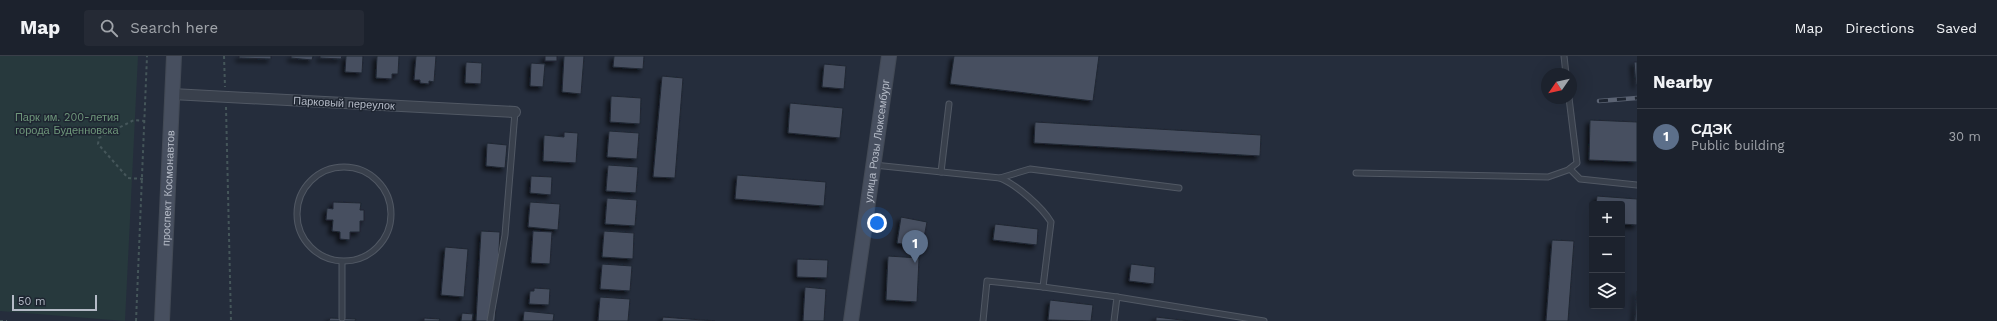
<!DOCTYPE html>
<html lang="en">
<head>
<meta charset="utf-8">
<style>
	body { margin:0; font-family:"Work Sans",sans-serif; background:#252a35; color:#f1f3f6 }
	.controls { position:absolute; right:12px; bottom:12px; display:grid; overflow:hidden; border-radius:4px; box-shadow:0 4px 16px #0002 }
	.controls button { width:36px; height:36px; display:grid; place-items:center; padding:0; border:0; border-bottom:1px solid #3a3f49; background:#1c222d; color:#f1f3f6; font:20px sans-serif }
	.compass { position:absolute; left:1541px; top:12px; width:36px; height:36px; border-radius:50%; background:#1c222d; box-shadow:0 4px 16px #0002; rotate:236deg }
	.scale { position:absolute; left:12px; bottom:10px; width:85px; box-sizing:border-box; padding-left:4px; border:2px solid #b5bbc7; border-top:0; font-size:11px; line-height:14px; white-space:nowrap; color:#b5bbc7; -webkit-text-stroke:3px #1e2531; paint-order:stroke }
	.you { position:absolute; left:877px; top:167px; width:14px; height:14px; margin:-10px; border:3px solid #fff; border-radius:50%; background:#1a73e8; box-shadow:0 0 0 6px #1a73e833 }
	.badge { display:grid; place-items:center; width:26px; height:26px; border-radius:50%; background:#90aff1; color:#fff; font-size:13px; font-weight:700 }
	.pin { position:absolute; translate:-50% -33px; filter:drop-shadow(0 1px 2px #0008) }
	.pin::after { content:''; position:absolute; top:21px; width:14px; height:12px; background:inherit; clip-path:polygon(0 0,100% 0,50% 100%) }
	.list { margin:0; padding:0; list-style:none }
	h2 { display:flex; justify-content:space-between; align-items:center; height:52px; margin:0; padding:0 16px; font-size:17px }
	h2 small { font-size:13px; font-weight:400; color:#a0a4aa }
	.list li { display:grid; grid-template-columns:26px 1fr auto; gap:12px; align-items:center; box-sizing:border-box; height:56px; padding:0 16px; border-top:1px solid #3a3f49 }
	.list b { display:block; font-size:15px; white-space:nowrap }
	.list p { margin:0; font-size:13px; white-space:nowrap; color:#a0a4aa }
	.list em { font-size:13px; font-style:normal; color:#a0a4aa }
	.icon { flex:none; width:22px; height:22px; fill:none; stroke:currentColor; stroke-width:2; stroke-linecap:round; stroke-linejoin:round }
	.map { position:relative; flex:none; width:1637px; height:265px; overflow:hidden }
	header { display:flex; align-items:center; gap:24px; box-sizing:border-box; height:56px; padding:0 20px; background:#1c222d; border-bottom:1px solid #3a3f49 }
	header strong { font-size:19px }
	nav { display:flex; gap:22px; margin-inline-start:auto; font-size:14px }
	.search { width:280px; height:36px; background:#252a35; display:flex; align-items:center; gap:10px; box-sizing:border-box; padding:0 14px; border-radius:4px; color:#a0a4aa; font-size:15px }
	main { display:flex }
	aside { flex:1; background:#1c222d }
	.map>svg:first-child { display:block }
	.green { fill:#27393d }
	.building { fill:#475060; stroke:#202733; filter:url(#shadow) }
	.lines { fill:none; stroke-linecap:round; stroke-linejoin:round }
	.lane-casing { stroke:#515864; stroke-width:7 }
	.street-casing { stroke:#515864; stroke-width:12 }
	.secondary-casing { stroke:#424955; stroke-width:16 }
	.path { stroke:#45565a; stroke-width:2; stroke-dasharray:3 3; stroke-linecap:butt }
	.lane { stroke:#39404c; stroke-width:5 }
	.street { stroke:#39404c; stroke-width:10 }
	.secondary { stroke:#474f5f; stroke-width:14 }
	.rail-casing { stroke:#5b6373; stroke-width:4.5 }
	.rail { stroke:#1e2531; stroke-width:3; stroke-dasharray:9; stroke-linecap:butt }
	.labels { text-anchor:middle; stroke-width:3; stroke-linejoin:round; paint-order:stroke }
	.street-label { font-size:11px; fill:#b5bbc7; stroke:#1e2531 }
	.park-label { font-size:11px; fill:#6e967a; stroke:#1e2531 }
</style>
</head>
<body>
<header>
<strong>Map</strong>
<div class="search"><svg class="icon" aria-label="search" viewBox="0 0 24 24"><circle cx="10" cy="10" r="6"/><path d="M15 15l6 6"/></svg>Search here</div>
<nav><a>Map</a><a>Directions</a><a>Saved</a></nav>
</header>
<main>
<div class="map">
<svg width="1637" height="265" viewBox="0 0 1637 265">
	<defs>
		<filter id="shadow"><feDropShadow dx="-3.5" dy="3.5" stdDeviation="2" flood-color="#0009"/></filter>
	</defs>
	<rect width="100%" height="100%" fill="#252d3c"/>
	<!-- green -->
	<polygon class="green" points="0,0 138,0 125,265 0,255"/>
	<!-- building -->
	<g class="building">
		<polygon points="239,0 271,0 271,3 239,2"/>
		<polygon points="291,0 313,0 312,4 291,2"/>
		<polygon points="320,0 342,0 341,3 320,2"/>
		<polygon points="346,0 363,0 362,17 345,16"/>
		<polygon points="377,0 399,0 398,18 392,18 392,23 376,22"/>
		<polygon points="416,0 436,0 434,26 429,25 429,28 420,27 420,24 414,24"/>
		<rect x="545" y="0" width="12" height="5"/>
		<polygon points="564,0 584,0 581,38 562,36"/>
		<polygon points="614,0 644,0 643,13 613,11"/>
		<polygon points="954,0 1099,0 1093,45 950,28"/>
		<polygon points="466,6 482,7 481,28 465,27"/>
		<polygon points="1634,6 1637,6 1637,29 1636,29"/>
		<polygon points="531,7 545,8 543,31 530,30"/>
		<polygon points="824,8 846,10 844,33 822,31"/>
		<polygon points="662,20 683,22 675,122 653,121"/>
		<polygon points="611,40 641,42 640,68 610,66"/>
		<polygon points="790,47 843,52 840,82 788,77"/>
		<polygon points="1590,64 1637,66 1637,106 1589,104"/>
		<polygon points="1035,66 1261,79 1260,100 1034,87"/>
		<polygon points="609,75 639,77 637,103 607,101"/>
		<polygon points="564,76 578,77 576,107 543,105 544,79 564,81"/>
		<polygon points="487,87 507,89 505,112 486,110"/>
		<polygon points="608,109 638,111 636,137 606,135"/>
		<polygon points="737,119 826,126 824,150 735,143"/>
		<polygon points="531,120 552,121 551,139 530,137"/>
		<polygon points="1597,140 1637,143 1637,169 1622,168 1622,148 1596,148"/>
		<polygon points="607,142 637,144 635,170 605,168"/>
		<polygon points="333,146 361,147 360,154 364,154 364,165 360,165 360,176 350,176 350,184 340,183 340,176 332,175 333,164 326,164 327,152 333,153"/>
		<polygon points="530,146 560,148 558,174 528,171"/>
		<polygon points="901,161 927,166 922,192 897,187"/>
		<polygon points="995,168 1038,173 1037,189 993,184"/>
		<polygon points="481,175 500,176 495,265 476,265"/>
		<polygon points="533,175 552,176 550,208 531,207"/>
		<polygon points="604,175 634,177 633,203 602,201"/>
		<polygon points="1552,184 1574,185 1568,265 1546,265"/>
		<polygon points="445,191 468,193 464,241 441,239"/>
		<polygon points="888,200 919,202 917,246 886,244"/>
		<polygon points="797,203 828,204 827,222 797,221"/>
		<polygon points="602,208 632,210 630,235 600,233"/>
		<polygon points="1131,208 1155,211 1154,228 1129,225"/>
		<polygon points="805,231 826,233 824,265 803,265"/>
		<polygon points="534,232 550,233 549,249 529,248 530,235 534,235"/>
		<polygon points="1637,235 1637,265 1635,265"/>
		<polygon points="600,241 630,243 628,265 598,265"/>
		<polygon points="1050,244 1093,249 1091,265 1048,264"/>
		<polygon points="524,255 554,258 553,265 523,265"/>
		<polygon points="462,257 473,258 472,265 461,265"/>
		<polygon points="663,261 715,265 662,265"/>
		<polygon points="1156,261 1190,265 1156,265"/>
		<polygon points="330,262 356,263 355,265 329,265"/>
		<polygon points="424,262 440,263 439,265 424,265"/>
	</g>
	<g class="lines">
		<!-- lane casing -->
		<g class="lane-casing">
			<g id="lane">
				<polyline points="1564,0 1566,18"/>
				<path d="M874,109L1000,122C1017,129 1042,151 1051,166L1043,231L1117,241L1114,265"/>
				<circle cx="344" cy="158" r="47"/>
				<polyline points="1570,113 1580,123 1637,129"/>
				<polyline points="941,116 949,48"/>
				<polyline points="1356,117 1548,121 1568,114 1577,107 1569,42"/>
				<polyline points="1000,122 1030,113 1179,132"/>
				<polyline points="1117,241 1264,265"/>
				<polyline points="342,262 342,206"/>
				<polyline points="490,265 505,179 515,56"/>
				<polyline points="983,265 987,225 1043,231"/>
			</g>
		</g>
		<!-- street casing -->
		<g class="street-casing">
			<polyline id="street" points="172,38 515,56"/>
		</g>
		<!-- secondary casing -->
		<g class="secondary-casing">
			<g id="secondary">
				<path id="s1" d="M162,265L174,0"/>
				<path id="s2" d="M851,265L889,0"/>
			</g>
		</g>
		<!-- path -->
		<g class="path">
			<polyline points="224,0 225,31"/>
			<polyline points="226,51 231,265"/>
			<polyline points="143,123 128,122 98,88 99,82 134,64 145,65"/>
			<polyline points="0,265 7,265"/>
			<polyline points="136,265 147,0"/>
		</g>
		<!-- lane -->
		<use href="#lane" class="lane"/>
		<!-- street -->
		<use href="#street" class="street"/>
		<!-- secondary -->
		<use href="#secondary" class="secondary"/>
		<!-- rail casing -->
		<g class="rail-casing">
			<polyline id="rail" points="1599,45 1637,42"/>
		</g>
		<!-- rail -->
		<use href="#rail" class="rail"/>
	</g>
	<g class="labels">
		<!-- street labels -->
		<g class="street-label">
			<text transform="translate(344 47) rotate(3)" y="4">Парковый переулок</text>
			<text dy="4" stroke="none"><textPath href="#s2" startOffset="182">улица Розы Люксембург</textPath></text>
			<text dy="4" stroke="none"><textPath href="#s1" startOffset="133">проспект Космонавтов</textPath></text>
		</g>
		<!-- park labels -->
		<g class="park-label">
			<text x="67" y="65">Парк им. 200-летия<tspan x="67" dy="13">города Буденновска</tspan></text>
		</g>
	</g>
</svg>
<div class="controls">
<button>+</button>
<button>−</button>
<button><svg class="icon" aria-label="layers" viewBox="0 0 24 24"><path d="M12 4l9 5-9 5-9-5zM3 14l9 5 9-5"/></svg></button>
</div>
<svg class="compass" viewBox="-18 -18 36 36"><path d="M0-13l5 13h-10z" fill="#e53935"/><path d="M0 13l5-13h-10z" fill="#a0a4aa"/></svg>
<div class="scale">50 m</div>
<div class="you"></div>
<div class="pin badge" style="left:915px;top:207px;background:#5c6f8a">1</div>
</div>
<aside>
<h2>Nearby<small></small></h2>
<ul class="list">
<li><span class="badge" style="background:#5c6f8a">1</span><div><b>СДЭК</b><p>Public building</p></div><em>30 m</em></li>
</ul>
</aside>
</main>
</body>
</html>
